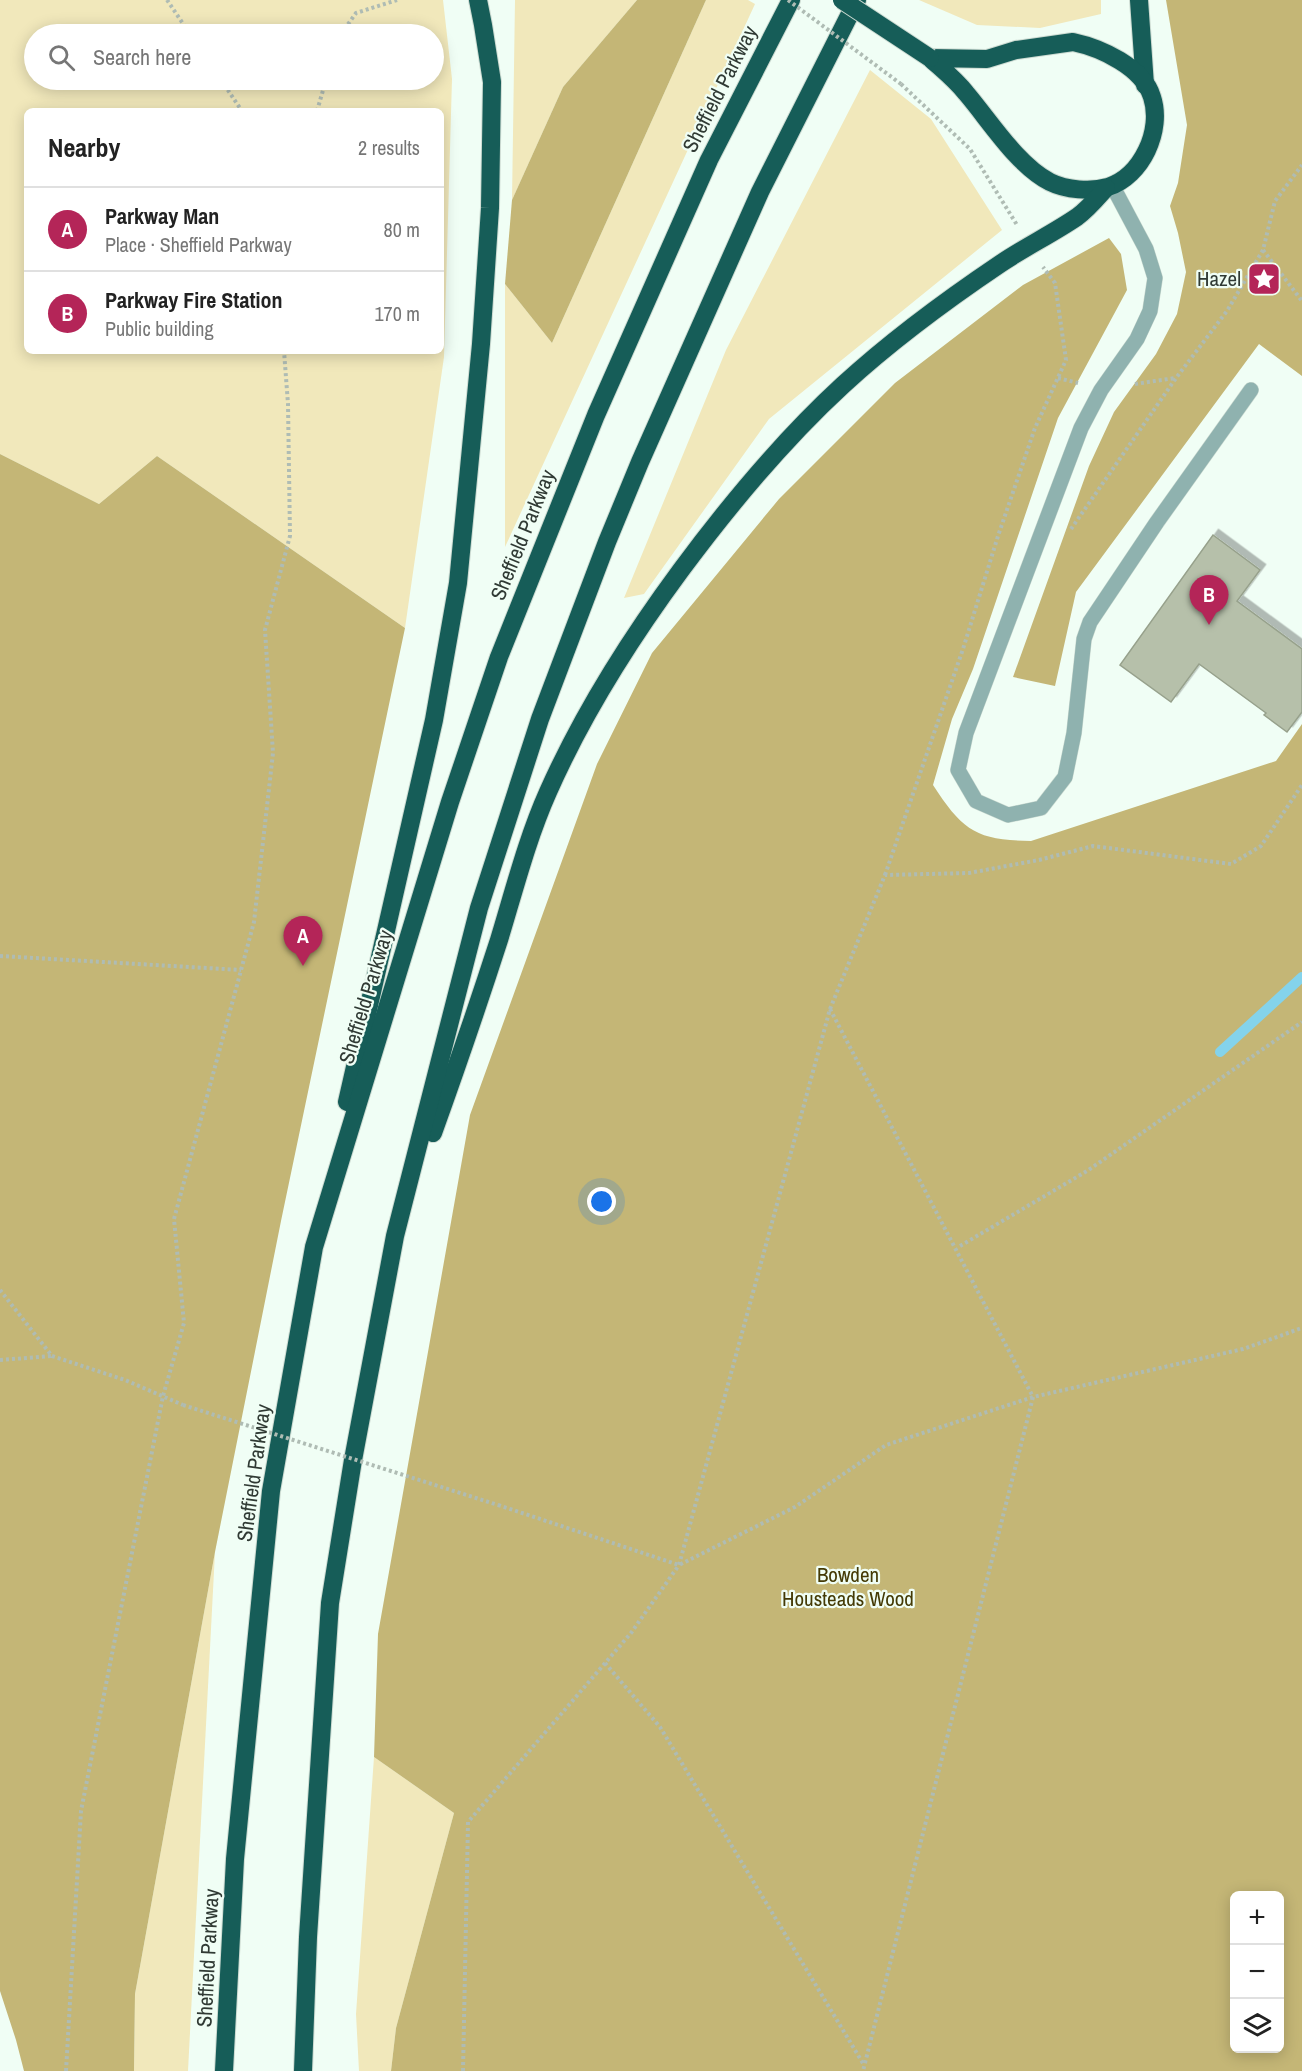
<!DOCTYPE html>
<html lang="en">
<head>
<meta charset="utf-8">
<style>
	body { margin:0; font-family:"Archivo Narrow",sans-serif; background:#f6f6f6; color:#222 }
	.controls { position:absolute; right:18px; bottom:18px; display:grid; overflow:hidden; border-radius:9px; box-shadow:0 3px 15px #0003 }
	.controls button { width:54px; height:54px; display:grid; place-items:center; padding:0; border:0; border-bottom:2px solid #e0e0e0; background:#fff; color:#222; font:30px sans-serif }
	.you { position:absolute; left:602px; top:1202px; width:21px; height:21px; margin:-15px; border:4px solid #fff; border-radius:50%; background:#1a73e8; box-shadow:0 0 0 9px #1a73e833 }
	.badge { display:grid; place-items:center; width:39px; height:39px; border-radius:50%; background:#b42558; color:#fff; font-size:20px; font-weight:700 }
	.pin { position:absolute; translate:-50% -50px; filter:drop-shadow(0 2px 3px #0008) }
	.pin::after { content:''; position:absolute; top:32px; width:21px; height:18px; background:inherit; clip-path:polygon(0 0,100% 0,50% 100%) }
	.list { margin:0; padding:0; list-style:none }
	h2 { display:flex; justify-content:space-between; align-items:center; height:78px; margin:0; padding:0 24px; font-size:26px }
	h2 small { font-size:20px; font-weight:400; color:#767676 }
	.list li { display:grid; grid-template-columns:39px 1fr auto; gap:18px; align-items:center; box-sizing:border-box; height:84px; padding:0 24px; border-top:2px solid #e0e0e0 }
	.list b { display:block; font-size:22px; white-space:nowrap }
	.list p { margin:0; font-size:20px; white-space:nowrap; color:#767676 }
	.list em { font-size:20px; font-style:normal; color:#767676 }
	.icon { flex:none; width:33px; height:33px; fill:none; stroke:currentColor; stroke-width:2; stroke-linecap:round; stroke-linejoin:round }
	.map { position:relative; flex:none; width:1302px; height:2071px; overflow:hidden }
	.search { position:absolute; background:#fff; box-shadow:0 3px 15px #0003; left:24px; top:24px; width:420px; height:66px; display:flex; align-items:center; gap:15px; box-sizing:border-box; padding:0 21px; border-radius:33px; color:#767676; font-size:22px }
	.panel { position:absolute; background:#fff; box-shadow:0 3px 15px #0003; left:24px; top:108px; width:420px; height:246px; border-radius:9px }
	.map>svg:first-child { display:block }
	.green { fill:#f1e8bb; fill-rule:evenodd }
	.forest { fill:#c4b676; fill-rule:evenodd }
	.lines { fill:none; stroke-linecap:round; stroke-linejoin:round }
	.stream { stroke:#84d3eb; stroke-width:10 }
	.building { fill:#b6c0aa; stroke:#97a18c; stroke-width:1.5; filter:url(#shadow) }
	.minor-casing { stroke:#cddbd2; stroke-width:16 }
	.highway-casing { stroke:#cddbd2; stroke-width:20 }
	.path { stroke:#afbcb4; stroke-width:4; stroke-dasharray:3 3; stroke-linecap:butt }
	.minor { stroke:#8fb2af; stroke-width:15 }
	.highway { stroke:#165d58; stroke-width:18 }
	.highway-bridge-casing { stroke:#cddbd2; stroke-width:20; stroke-linecap:butt }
	.path-bridge { stroke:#afbcb4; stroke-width:4; stroke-dasharray:3 3; stroke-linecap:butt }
	.highway-bridge { stroke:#165d58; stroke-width:18 }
	.labels { text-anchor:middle; stroke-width:4.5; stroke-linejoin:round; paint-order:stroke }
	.street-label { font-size:21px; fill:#303a34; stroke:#f0fef5 }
	.poi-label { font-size:21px; fill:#303a34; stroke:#f0fef5; text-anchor:end }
	.park-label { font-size:21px; fill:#443a05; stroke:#f0fef5 }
</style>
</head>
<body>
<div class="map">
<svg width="1302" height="2071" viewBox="0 0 1302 2071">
	<defs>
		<filter id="shadow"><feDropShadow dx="5.5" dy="-5.5" stdDeviation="0" flood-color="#0004"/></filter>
	</defs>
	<rect width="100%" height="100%" fill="#f0fef5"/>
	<!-- green -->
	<g class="green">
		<path d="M0,0H443L452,79L444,357L405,628L157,456L99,504L0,454ZM34,34H434V80H34ZM27,111H441V351H27Z"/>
		<polygon points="515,0 637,0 563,87 512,200"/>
		<polygon points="706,0 748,0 755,4 505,547 505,284 552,343"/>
		<polygon points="919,0 1101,0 1101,14 1040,28 977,25"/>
		<polygon points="870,70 931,119 1002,230 769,419 644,594 624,598 726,350"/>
		<polygon points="215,1552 188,2071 134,2071 135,1994"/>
		<polygon points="374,1757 454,1813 396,2028 391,2071 359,2071 356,2014"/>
	</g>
	<!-- forest -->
	<g class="forest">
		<polygon points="637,0 706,0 552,343 505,284 512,200 563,87"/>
		<polygon points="1166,0 1302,0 1302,376 1259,344 1076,592 1055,686 1013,677 1089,466 1114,412 1156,354 1177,314 1186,272 1178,233 1170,206 1178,183 1187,125"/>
		<path d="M1109,238L1121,254L1127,290L1058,418L973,669L952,719L933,785C963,831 976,840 1031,841L1276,761L1302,724V2071H391L396,2028L454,1813L374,1757L378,1634L470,1115L597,764L652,653L779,499L895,383L1023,285ZM1234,1896H1280V2048H1234Z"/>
		<polygon points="0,454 99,504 157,456 405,628 281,1221 215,1552 135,1994 134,2071 24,2071 16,2040 0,1991"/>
	</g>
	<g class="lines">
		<!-- stream -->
		<polyline class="stream" points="1220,1052 1302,977"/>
	</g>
	<!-- building -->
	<polygon class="building" points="1213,535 1260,570 1237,601 1302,649 1302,712 1287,732 1264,715 1266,713 1199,664 1171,702 1120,665"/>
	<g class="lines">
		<!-- minor casing -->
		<g class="minor-casing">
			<polyline id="minor" points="1112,185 1146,249 1155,278 1150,311 1137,339 1101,390 1081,428 966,733 958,770 976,801 1008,815 1041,808 1065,777 1074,733 1084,639 1090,622 1157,522 1251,390"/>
		</g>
		<!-- highway casing -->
		<g class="highway-casing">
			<g id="highway">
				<polyline points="1139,0 1145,85"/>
				<path d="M1073,42C1101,48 1143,67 1152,97C1163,130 1142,176 1108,187C1091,192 1066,190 1050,182C1017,165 990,121 966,93C956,80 942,69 930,58L987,59L1016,50Z"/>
				<polyline points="347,1102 434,720 458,583 481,344 490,208 492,82 483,25 478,0"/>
				<path d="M433,1133C456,1069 478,1005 499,940C514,891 527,839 548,792C583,713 630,639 681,570C730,504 782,441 843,385C891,341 945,301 1000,264C1025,247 1052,234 1077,217C1088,209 1097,198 1106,188"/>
				<polyline points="224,2071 235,1859 271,1491 314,1247 450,802 499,657 596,415 709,160 791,0"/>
				<polyline points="303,2071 308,1937 330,1603 353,1460 395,1236 479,908 540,719 607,542 640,462 760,192 857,0"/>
			</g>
		</g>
		<!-- path -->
		<g class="path">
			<polyline points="167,0 190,34"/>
			<polyline points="341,34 356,13 397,0"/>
			<polyline points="221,80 242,111"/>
			<polyline points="901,84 970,149 1017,225"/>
			<polyline points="317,111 326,80"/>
			<polyline points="1263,250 1302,301"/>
			<polyline points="1058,378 1078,383"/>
			<polyline points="1135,384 1175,378"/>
			<polyline points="1071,529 1176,378 1227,311 1263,250 1275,201 1302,165"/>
			<polyline points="885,875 963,649 998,536 1035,428 1066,360 1055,283 1043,267"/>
			<polyline points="0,956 241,970"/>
			<polyline points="830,1009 1033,1397 863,2071"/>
			<polyline points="960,1246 1087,1171 1302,1022"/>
			<polyline points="0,1290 52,1356 125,1380 183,1405"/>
			<polyline points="0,1360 52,1356"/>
			<polyline points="498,1505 679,1565 795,1507 886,1445 1033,1397 1243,1349 1302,1328"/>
			<polyline points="605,1663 660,1727 864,2065"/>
			<polyline points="66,2071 81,1811 163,1396 184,1323 174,1219 254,922 273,753 265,630 290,536 288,404 284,351"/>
			<polyline points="463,2071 468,1822 631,1633 679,1565 830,1009 885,875 969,873 1039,860 1093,846 1231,864 1261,846 1302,785"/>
		</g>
		<!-- minor -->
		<use href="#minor" class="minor"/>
		<!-- highway -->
		<use href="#highway" class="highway"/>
		<!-- highway-bridge casing -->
		<g class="highway-bridge-casing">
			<polyline id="highway-bridge" points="842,0 930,58"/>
		</g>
		<!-- path-bridge -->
		<g class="path-bridge">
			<polyline points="788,0 901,84"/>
			<polyline points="183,1405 498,1505"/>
		</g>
		<!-- highway-bridge -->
		<use href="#highway-bridge" class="highway-bridge"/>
	</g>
	<!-- icons -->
	<defs>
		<g id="sight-square" transform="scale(1.725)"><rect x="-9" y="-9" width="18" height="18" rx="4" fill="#b42558" stroke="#f0fef5"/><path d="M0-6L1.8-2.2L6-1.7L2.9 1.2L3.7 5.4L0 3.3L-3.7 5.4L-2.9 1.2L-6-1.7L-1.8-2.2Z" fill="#fff"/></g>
	</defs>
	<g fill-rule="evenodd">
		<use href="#sight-square" x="1264" y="279"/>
	</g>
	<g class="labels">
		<!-- street labels -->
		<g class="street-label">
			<text transform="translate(720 89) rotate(-63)" y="7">Sheffield Parkway</text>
			<text transform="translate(523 535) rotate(-68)" y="7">Sheffield Parkway</text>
			<text transform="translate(366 997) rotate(-73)" y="7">Sheffield Parkway</text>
			<text transform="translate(254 1473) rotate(-82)" y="7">Sheffield Parkway</text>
			<text transform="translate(208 1958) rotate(-87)" y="7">Sheffield Parkway</text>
		</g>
		<!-- poi labels -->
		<g class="poi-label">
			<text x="1241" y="286">Hazel</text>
		</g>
		<!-- park labels -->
		<g class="park-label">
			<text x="848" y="1582">Bowden<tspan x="848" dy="24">Housteads Wood</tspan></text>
		</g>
	</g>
</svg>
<div class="controls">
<button>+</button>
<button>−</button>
<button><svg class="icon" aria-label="layers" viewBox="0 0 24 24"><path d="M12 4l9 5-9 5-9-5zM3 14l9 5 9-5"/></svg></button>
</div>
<div class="you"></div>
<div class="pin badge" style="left:303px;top:966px">A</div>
<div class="pin badge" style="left:1209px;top:625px">B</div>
<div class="search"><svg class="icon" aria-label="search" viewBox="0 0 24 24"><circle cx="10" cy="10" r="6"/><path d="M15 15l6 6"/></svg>Search here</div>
<section class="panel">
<h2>Nearby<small>2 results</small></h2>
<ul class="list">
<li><span class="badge">A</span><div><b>Parkway Man</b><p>Place · Sheffield Parkway</p></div><em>80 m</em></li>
<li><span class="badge">B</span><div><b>Parkway Fire Station</b><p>Public building</p></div><em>170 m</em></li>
</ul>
</section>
</div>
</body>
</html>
